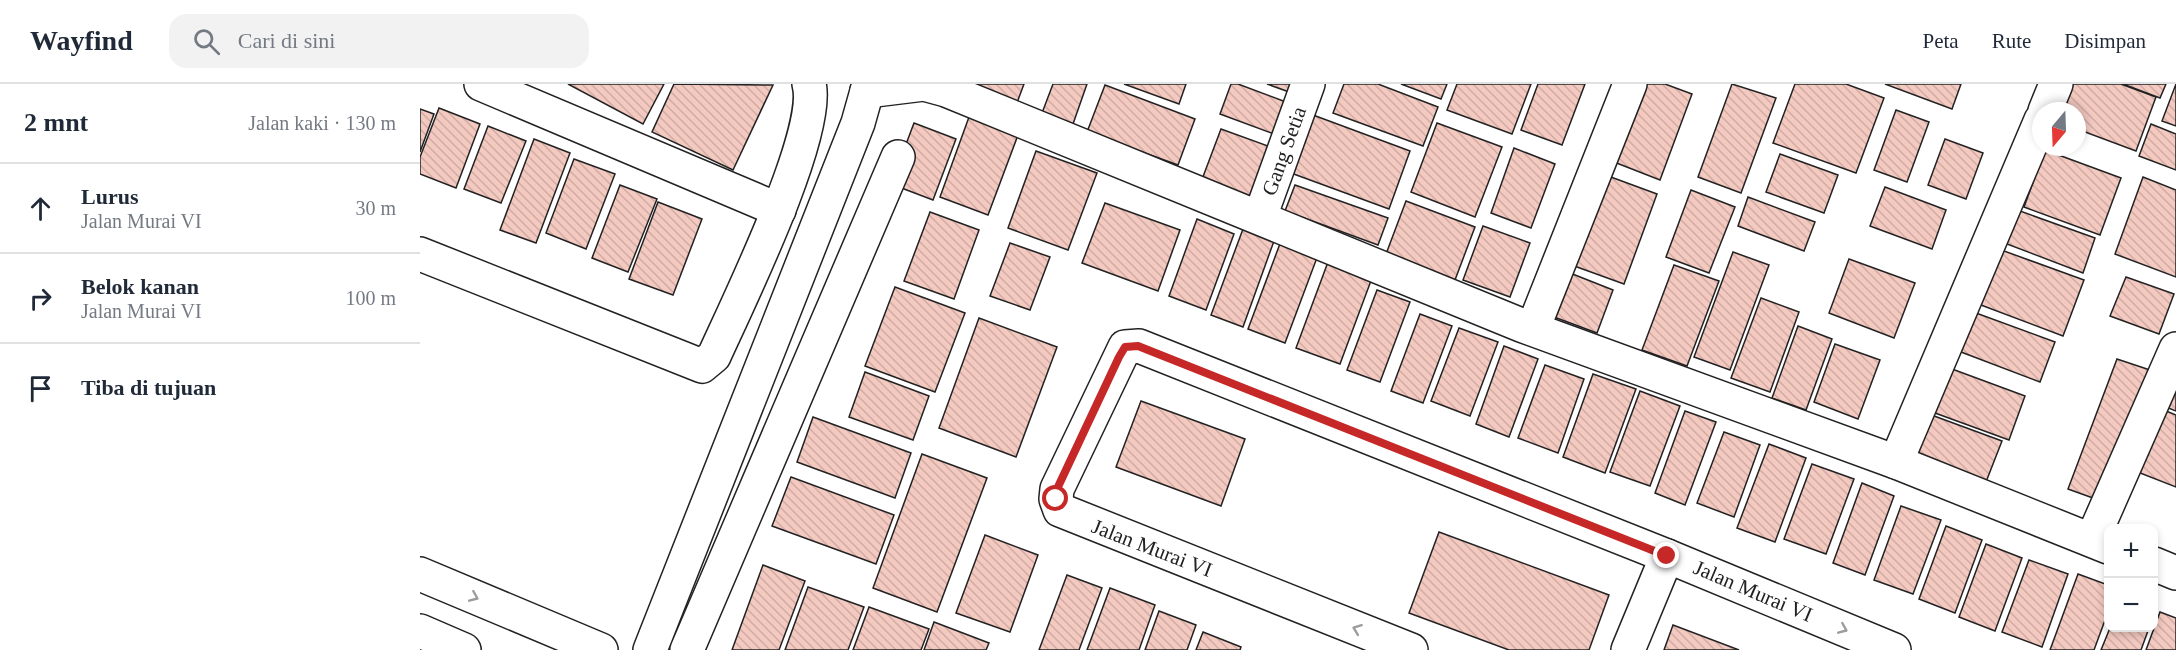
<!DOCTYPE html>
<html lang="id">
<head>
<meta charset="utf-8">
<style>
	body { margin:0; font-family:Georgia,serif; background:#f2f2f3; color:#1f2937 }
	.controls { position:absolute; right:18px; bottom:18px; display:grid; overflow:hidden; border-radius:12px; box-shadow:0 3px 9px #0003 }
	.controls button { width:54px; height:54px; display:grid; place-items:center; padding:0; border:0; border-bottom:2px solid #e0e1e3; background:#fff; color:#1f2937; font:30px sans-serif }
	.compass { position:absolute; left:1612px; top:18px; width:54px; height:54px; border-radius:50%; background:#fff; box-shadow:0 3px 9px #0003; rotate:199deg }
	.stop { position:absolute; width:18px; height:18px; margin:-14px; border:4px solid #c62828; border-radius:50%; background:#fff }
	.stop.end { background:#c62828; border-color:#fff; box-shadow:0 2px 6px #0008 }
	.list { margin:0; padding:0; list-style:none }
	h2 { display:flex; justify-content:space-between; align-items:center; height:78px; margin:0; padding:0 24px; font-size:26px }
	h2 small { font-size:20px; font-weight:400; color:#747a83 }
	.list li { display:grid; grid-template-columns:39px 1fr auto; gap:18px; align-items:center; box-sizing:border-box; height:90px; padding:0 24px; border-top:2px solid #e0e1e3 }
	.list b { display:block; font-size:22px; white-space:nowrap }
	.list p { margin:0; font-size:20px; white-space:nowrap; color:#747a83 }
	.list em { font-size:20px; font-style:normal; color:#747a83 }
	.icon { flex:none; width:33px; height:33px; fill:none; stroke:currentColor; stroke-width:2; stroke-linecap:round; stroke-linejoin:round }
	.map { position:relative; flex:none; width:1756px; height:566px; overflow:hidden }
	header { display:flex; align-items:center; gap:36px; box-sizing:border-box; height:84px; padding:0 30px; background:#fff; border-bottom:2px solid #e0e1e3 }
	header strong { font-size:28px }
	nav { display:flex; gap:33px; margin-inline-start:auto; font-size:21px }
	.search { width:420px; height:54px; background:#f2f2f3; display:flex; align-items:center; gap:15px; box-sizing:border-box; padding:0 21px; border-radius:18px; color:#747a83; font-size:22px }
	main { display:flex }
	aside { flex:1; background:#fff }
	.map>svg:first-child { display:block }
	.building { fill:url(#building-back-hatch); stroke:#222; stroke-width:1.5 }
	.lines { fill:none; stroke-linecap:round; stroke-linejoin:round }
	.minor-casing { stroke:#222; stroke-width:36 }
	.minor { stroke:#fff; stroke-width:33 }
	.oneway { stroke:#9c9c9c }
	.route { stroke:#c62828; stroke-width:8 }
	.labels { text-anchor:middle; stroke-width:4.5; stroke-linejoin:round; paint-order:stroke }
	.street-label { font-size:21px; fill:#222; stroke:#fff }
</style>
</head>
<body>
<header>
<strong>Wayfind</strong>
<div class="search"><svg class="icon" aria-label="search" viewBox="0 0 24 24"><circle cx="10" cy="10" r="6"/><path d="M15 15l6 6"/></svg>Cari di sini</div>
<nav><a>Peta</a><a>Rute</a><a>Disimpan</a></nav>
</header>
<main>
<aside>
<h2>2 mnt<small>Jalan kaki · 130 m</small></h2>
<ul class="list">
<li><svg class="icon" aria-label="ahead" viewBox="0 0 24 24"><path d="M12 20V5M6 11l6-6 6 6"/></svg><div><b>Lurus</b><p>Jalan Murai VI</p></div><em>30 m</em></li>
<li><svg class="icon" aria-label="right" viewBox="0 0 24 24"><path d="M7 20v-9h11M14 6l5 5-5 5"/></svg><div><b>Belok kanan</b><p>Jalan Murai VI</p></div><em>100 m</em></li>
<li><svg class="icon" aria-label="arrive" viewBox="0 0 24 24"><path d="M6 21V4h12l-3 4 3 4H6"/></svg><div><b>Tiba di tujuan</b></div></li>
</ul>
</aside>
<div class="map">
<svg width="1756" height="566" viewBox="0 0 1756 566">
	<defs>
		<pattern id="building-back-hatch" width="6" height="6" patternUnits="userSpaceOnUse" patternTransform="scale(1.5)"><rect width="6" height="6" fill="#f3c9c0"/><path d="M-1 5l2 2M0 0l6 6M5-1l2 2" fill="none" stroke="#d0aca5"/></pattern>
	</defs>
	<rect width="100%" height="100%" fill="#fff"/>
	<!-- building -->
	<g class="building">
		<polygon points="148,0 244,0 223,40"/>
		<polygon points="254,0 353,1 313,86 232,48"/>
		<polygon points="531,0 604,0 595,24"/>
		<polygon points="633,0 667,0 653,40 622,29"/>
		<polygon points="704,0 766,0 759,20"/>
		<polygon points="811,0 818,0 866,18 854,50 800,30"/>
		<polygon points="847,0 876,0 872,9"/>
		<polygon points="924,0 958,0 1018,23 1003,62 913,29"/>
		<polygon points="981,0 1027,0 1021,15"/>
		<polygon points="1037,0 1111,0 1092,50 1027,26"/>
		<polygon points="1118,0 1165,0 1142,61 1101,46"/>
		<polygon points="1223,0 1245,0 1272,10 1240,96 1194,78"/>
		<polygon points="1312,0 1356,14 1321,109 1278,93"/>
		<polygon points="1375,0 1426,0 1464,14 1436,89 1353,59"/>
		<polygon points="1465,0 1541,0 1532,25"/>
		<polygon points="1648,0 1701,0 1736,13 1716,67 1657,45 1657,27 1638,27"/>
		<polygon points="1703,0 1746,0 1740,14"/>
		<polygon points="1756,0 1756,42 1742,37"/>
		<polygon points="685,1 775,35 758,81 667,48"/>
		<polygon points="19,24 60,40 36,104 0,90 0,73"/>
		<polygon points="0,25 14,30 0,68"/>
		<polygon points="1476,26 1509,38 1487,98 1454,86"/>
		<polygon points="893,31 990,67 969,125 871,89"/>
		<polygon points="549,33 598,51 568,131 520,113"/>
		<polygon points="494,39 536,55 513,116 471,100"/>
		<polygon points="1017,39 1082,63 1055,133 991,108"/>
		<polygon points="1731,40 1756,50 1756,86 1719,72"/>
		<polygon points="68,42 106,57 81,119 44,105"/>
		<polygon points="801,45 856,65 836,119 781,98"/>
		<polygon points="114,55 150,69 116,159 80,146"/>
		<polygon points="1525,55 1563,69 1546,115 1508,101"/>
		<polygon points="1094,64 1135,80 1111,144 1071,129"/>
		<polygon points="1625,66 1701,94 1680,151 1604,123"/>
		<polygon points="616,67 677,89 648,166 588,144"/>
		<polygon points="1360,70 1418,91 1404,129 1346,108"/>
		<polygon points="154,75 195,90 166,165 126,149"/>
		<polygon points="1180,89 1237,110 1204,200 1146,179"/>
		<polygon points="1723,93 1756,106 1756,193 1695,170"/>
		<polygon points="200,101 237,115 208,188 172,174"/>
		<polygon points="875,101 968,134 958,161 865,127"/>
		<polygon points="1465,103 1526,126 1512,165 1450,142"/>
		<polygon points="1271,106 1315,123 1289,189 1246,173"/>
		<polygon points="1328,113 1395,138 1384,167 1318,142"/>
		<polygon points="986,117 1055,143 1035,196 966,170"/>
		<polygon points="238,118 282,135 253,211 209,195"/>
		<polygon points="685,119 760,146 738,207 662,179"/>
		<polygon points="1586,122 1675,154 1663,189 1574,155"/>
		<polygon points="510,128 559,146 534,215 484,197"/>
		<polygon points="777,135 814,150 786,226 749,212"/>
		<polygon points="1063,142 1110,159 1090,213 1043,196"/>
		<polygon points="823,145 854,157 823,243 791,231"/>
		<polygon points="861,157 898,171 865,259 828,245"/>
		<polygon points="590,159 630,173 610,226 570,212"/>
		<polygon points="1573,163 1664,196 1643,252 1553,218"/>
		<polygon points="1313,168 1349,181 1310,286 1274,273"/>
		<polygon points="1429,175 1495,199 1474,254 1409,229"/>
		<polygon points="908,178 952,194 920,280 876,264"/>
		<polygon points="1254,181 1299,197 1267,282 1222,266"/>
		<polygon points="1150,189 1193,206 1177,249 1134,233"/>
		<polygon points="1706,193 1754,210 1739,250 1690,232"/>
		<polygon points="475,203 545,229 515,308 445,282"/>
		<polygon points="957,206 990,218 960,298 927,286"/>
		<polygon points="1341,214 1379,228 1350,308 1311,294"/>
		<polygon points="1556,229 1635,258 1620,298 1541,268"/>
		<polygon points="1000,230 1032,242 1003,319 971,307"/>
		<polygon points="559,234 637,263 596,373 519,344"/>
		<polygon points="1378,242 1412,255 1386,326 1352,314"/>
		<polygon points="1039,244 1078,258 1050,332 1011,317"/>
		<polygon points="1415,260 1460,276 1438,335 1394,318"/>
		<polygon points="1084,262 1118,275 1089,353 1056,340"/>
		<polygon points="1697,275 1733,287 1684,418 1648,405"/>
		<polygon points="1756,279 1756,327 1738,320"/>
		<polygon points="1125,281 1164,295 1138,369 1098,354"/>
		<polygon points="1532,285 1605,312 1589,356 1515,329"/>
		<polygon points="445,288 509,312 493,356 429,333"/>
		<polygon points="1173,290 1216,305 1185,389 1143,373"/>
		<polygon points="1220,307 1260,322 1230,402 1190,388"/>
		<polygon points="721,317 825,355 801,422 696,383"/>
		<polygon points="1734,322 1756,331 1756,403 1710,385"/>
		<polygon points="1265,327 1296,338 1265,421 1235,409"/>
		<polygon points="1506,329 1582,357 1564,403 1489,375"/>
		<polygon points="393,333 491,369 475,414 377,378"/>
		<polygon points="1304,348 1340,361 1314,433 1277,419"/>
		<polygon points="1349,360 1386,374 1355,458 1317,444"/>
		<polygon points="502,370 567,394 517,528 453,504"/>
		<polygon points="1392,380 1434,395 1406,470 1364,455"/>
		<polygon points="371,393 474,431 456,480 352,442"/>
		<polygon points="1442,399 1474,412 1445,491 1413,479"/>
		<polygon points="1481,422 1521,436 1493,510 1454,496"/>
		<polygon points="1526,442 1562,456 1535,529 1499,515"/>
		<polygon points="1019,448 1189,511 1169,566 1089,566 989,529"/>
		<polygon points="565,451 618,471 590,548 536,529"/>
		<polygon points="1566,460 1602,474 1575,547 1539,533"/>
		<polygon points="1609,476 1648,490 1622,563 1582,548"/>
		<polygon points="343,481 385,497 359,566 312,566"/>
		<polygon points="1658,490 1688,501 1688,528 1674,566 1630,566"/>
		<polygon points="647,491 682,504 659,566 619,566"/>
		<polygon points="388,503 444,523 428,566 365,566"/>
		<polygon points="690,504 735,521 719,566 667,566"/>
		<polygon points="449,523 509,545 501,566 433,566"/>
		<polygon points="739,527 776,541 767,566 725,566"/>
		<polygon points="1740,528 1756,534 1756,566 1726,566"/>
		<polygon points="514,538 569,559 566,566 504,566"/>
		<polygon points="1253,541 1319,566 1244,566"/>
		<polygon points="1690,544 1729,544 1721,566 1681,566"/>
		<polygon points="783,548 821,563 820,566 776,566"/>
	</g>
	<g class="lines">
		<!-- minor casing -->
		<g class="minor-casing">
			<g id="minor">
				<polyline points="61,0 359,126"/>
				<polyline points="504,0 526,6 1101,241 1476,378 1688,463"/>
				<polyline points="447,7 504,0"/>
				<polyline points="1625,27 1636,0"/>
				<polyline points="840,133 888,0"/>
				<path d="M0,170L282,282L294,272C317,221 402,48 389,0"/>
				<polyline points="1118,232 1210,0"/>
				<polyline points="1476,378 1621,36"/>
				<polyline points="1672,456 1756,265"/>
				<polyline points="1734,480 1756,489"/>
				<polyline points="0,490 181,566"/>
				<polyline points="0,547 44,566"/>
				<polyline points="230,566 438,39 447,7"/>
				<polyline points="267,566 478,73"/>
				<polyline points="991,566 640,426 636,415 637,405 705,263 719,262 1247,472 1474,566"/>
				<polyline points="1208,566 1247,472"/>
			</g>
		</g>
		<!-- minor -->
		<use href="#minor" class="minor"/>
	</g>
	<!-- one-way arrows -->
	<defs><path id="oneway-chevron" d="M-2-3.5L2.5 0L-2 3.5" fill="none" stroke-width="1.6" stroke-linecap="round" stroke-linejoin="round" transform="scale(1.5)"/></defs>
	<g class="oneway">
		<use href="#oneway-chevron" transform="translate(54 513) rotate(23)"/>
		<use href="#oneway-chevron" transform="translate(937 545) rotate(-159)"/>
		<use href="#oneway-chevron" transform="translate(1423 545) rotate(23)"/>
	</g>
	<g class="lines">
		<!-- route -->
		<polyline class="route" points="636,415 637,405 699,273 705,263 718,262 1247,472"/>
	</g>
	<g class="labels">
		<!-- street labels -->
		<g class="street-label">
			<text transform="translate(864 67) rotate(-70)" y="7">Gang Setia</text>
			<text transform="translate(732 464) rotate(21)" y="7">Jalan Murai VI</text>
			<text transform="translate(1333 507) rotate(23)" y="7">Jalan Murai VI</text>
		</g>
	</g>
</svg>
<div class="controls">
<button>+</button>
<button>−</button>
</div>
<svg class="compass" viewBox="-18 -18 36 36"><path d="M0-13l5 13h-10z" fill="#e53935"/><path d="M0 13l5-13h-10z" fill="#747a83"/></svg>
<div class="stop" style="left:636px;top:415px"></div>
<div class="stop end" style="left:1247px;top:472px"></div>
</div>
</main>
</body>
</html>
